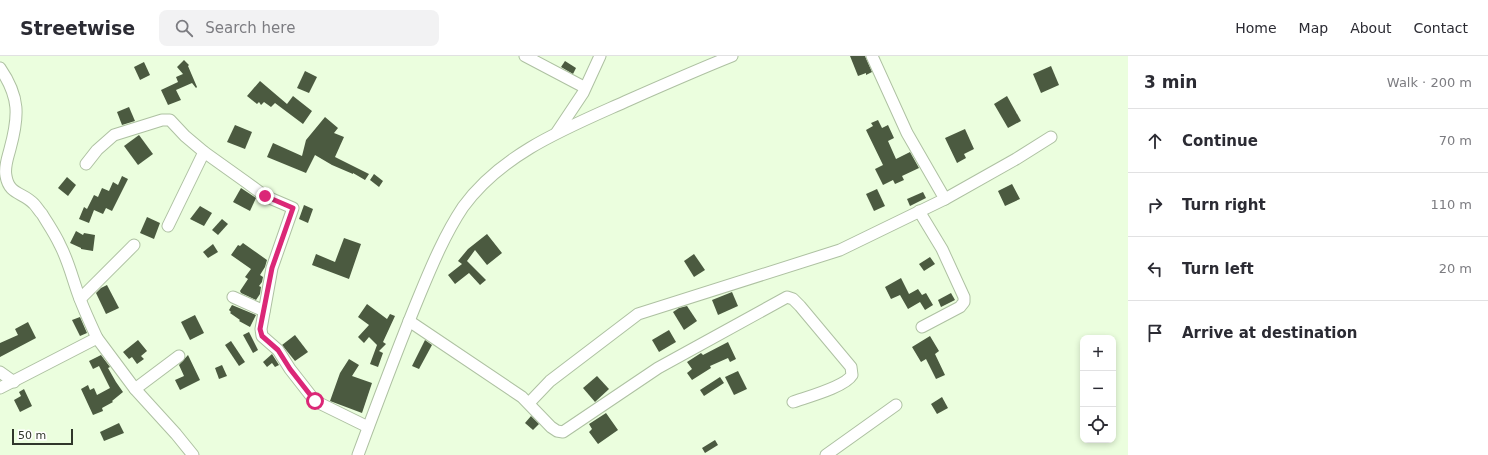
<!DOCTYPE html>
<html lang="en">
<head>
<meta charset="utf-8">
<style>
	body { margin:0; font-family:"DejaVu Sans",sans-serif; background:#f2f2f3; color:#2b2b33 }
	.controls { position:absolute; right:12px; bottom:12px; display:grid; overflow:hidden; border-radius:8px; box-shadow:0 2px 6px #0003 }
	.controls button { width:36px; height:36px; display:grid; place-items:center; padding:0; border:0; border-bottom:1px solid #e1e1e2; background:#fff; color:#2b2b33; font:20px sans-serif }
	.scale { position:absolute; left:12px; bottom:10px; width:61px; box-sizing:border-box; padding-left:4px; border:2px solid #30372b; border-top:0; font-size:11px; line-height:14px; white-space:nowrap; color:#30372b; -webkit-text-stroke:3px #fff; paint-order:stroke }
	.stop { position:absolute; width:12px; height:12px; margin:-9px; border:3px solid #db2777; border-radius:50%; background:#fff }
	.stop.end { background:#db2777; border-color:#fff; box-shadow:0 1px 4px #0008 }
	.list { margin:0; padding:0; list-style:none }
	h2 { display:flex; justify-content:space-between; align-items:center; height:52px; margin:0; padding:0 16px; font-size:17px }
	h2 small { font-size:13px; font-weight:400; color:#7c7c81 }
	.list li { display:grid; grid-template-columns:26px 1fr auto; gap:12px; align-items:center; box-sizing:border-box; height:64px; padding:0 16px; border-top:1px solid #e1e1e2 }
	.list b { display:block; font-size:15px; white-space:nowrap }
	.list em { font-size:13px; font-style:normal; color:#7c7c81 }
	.icon { flex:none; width:22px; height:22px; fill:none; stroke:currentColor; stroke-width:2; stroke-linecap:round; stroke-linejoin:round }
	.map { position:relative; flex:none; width:1128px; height:399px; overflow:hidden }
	header { display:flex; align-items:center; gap:24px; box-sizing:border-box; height:56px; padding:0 20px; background:#fff; border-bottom:1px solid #e1e1e2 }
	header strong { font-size:19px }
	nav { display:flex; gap:22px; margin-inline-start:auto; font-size:14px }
	.search { width:280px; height:36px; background:#f2f2f3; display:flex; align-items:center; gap:10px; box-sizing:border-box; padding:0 14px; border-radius:8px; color:#7c7c81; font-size:15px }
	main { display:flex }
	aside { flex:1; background:#fff }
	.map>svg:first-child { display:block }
	.building { fill:#4b5a40 }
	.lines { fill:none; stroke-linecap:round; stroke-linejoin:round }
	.minor-casing { stroke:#aec1a2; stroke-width:13 }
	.minor { stroke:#fff; stroke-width:11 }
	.route { stroke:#db2777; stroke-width:5 }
</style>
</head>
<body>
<header>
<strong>Streetwise</strong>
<div class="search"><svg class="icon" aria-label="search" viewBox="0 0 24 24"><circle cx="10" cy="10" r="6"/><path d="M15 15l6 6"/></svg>Search here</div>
<nav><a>Home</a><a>Map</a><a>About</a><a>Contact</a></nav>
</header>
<main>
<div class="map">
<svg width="1128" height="399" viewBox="0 0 1128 399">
	<rect width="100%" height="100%" fill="#ebfede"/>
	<!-- building -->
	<g class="building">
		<polygon points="850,0 865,0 872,16 866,19 866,17 858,20"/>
		<polygon points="184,4 189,9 188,10 197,31 196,32 192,27 176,34 181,44 168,49 161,34 178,26 176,21 183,18 177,11"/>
		<polygon points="565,5 576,12 573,18 561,11"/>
		<polygon points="144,6 150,19 140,24 134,11"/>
		<polygon points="1051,10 1059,29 1041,37 1033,18"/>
		<polygon points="305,15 317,21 309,37 297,32"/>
		<polygon points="260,25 287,48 293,40 312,55 303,68 275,47 271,51 264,46 261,49 259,46 257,48 247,40"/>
		<polygon points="1007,40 1021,65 1008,72 994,48"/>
		<polygon points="129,51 135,65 122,69 117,56"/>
		<polygon points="325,61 338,72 334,77 344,81 335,101 369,118 365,124 353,117 353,118 332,109 315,99 306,117 267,101 273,87 302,100 306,84"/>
		<polygon points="878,64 882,72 888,69 894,82 888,85 896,103 910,96 919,112 902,120 904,124 895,128 893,124 883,129 875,113 883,109 866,74 873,70 871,67"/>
		<polygon points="235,69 252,76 245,93 227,86"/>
		<polygon points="965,73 974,93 964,98 966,102 957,107 945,82"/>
		<polygon points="139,79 153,98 138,109 124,90"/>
		<polygon points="374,118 383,125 379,131 370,124"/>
		<polygon points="122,120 128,123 112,155 106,152 103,158 94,154 89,167 79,163 84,151 87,153 94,139 98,141 102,132 109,135 113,126 118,129"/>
		<polygon points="67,121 76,129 68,140 58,132"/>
		<polygon points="1012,128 1020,143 1005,150 998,135"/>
		<polygon points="241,132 256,142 250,155 233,146"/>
		<polygon points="877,133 885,150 874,155 866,138"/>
		<polygon points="923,136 926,142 910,150 907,143"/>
		<polygon points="304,149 313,153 308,167 299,163"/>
		<polygon points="200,150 212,157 204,170 190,163"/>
		<polygon points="147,161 160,167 154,183 140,177"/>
		<polygon points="222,163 228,168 218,179 212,174"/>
		<polygon points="76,175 83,179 84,177 95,179 93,195 81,193 81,192 70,187"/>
		<polygon points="487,178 502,197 487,209 475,194 467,205 486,224 480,229 469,217 455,228 448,219 462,208 458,205 468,193"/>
		<polygon points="344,182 361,188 349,223 312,209 316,198 335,206"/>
		<polygon points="243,187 267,204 265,211 260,219 263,221 262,226 259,230 261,231 260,238 256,244 241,237 240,235 248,223 245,221 251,213 231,199 238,189 240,190"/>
		<polygon points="213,188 218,196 208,202 203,196"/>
		<polygon points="694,198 705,214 694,221 684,205"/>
		<polygon points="930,201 935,208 924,215 919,208"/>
		<polygon points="901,222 909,238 918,233 922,239 926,237 933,249 925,254 920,246 908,253 900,239 891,243 885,231"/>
		<polygon points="107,229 119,252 106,258 96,237 101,232"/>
		<polygon points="732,236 738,250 718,259 712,244"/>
		<polygon points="951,237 955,244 941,251 938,244"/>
		<polygon points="367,248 387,263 390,258 395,260 383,286 386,288 379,295 383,297 378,311 370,308 377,289 369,281 364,287 358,281 369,269 358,261"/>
		<polygon points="232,249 256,259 250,271 239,265 240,264 230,257 231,256 229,254"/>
		<polygon points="687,250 697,265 684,274 673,256 679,252"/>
		<polygon points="195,259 204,277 190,284 181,266"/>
		<polygon points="80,261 87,277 80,280 72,264"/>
		<polygon points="28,266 36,282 0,301 0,287 18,279 15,273"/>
		<polygon points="669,274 676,286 659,296 652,284"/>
		<polygon points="249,276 258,294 253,297 243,279"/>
		<polygon points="295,279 308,296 295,305 282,289"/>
		<polygon points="930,280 939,295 935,298 945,319 936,323 926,303 921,306 912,291"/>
		<polygon points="138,284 147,295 141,300 144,303 137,308 132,301 129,303 123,296"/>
		<polygon points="425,284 432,289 419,313 412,310"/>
		<polygon points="231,285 245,306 239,310 225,289"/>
		<polygon points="728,286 736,303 730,306 728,302 710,310 711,312 692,324 687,317 692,313 687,306 701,297 703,299"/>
		<polygon points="272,298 279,309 275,311 272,307 267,311 263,306"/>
		<polygon points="101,299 110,311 108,312 116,326 123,336 112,345 113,346 102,352 103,355 93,359 81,333 88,329 90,334 94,332 97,339 110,332 99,310 93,313 89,305"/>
		<polygon points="188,299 200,324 180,334 175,324 184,320 179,309"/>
		<polygon points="349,303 359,309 352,320 372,327 362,357 330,345 340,317"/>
		<polygon points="222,309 227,320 219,323 215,312"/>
		<polygon points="738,315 747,333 734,339 725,321"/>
		<polygon points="597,320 609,333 595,346 583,332"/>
		<polygon points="720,321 724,327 704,340 700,334"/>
		<polygon points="24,333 32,350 20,356 14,344 21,340 19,336"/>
		<polygon points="942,341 948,352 937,358 931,348"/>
		<polygon points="606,357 618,374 598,388 589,376 592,373 589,368"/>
		<polygon points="531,360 539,368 533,374 525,367"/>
		<polygon points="119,367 124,377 104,385 100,376"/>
		<polygon points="715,384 718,389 705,397 702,392"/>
	</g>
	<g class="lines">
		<!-- minor casing -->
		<g class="minor-casing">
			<g id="minor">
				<polyline points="525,0 582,30"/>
				<path d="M0,12C20,41 19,60 10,93C8,101 4,111 6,120C9,139 23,136 34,148C37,151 39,155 42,158C48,168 55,178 60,189C69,206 73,225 80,243C85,256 91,269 97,282"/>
				<polyline points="557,76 583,37 600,0"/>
				<polyline points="86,108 97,94 114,79 162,64 170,64 185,80 204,96 246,126 265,140 293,152 272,212 261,273 262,280 278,294 290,313 315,345 368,371"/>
				<polyline points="945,143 1016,103 1051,81"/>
				<polyline points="919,155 942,193 964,241 964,246 960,251 922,271"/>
				<polyline points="168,170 204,96"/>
				<polyline points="233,241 264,255"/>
				<polyline points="80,243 134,189"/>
				<path d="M409,265L522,341L551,371L557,375L563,376L658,312L787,241L793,243L800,250L851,311L852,319C845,331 807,341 793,346"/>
				<polyline points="0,316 14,326"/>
				<polyline points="0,332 97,282 135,333 176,378 193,399"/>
				<polyline points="135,333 179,300"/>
				<polyline points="529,347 550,325 638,258 840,194 945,143 907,77 872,0"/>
				<path d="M358,399C378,345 398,291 420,238C432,209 445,178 463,151C503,96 569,71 629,44C663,29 697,14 732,0"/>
				<polyline points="826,399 896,349"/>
			</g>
		</g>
		<!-- minor -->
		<use href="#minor" class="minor"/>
	</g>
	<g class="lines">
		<!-- route -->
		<polyline class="route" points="265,140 293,152 272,212 260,273 262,280 278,294 290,313 315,345"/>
	</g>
</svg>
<div class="controls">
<button>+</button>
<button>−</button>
<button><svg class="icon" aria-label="locate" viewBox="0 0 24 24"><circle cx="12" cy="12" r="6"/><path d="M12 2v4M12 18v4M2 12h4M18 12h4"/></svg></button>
</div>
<div class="scale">50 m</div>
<div class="stop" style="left:315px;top:345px"></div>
<div class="stop end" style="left:265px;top:140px"></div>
</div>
<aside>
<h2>3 min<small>Walk · 200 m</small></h2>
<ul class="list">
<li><svg class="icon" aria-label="ahead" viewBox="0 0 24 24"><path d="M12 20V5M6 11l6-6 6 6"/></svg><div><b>Continue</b></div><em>70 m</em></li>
<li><svg class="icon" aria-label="right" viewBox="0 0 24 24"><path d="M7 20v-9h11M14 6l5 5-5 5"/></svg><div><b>Turn right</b></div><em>110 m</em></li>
<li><svg class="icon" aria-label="left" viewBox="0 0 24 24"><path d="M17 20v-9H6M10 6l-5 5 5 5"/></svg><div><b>Turn left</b></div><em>20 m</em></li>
<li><svg class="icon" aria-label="arrive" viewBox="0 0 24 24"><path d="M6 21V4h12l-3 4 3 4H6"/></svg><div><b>Arrive at destination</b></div></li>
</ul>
</aside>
</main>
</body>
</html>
